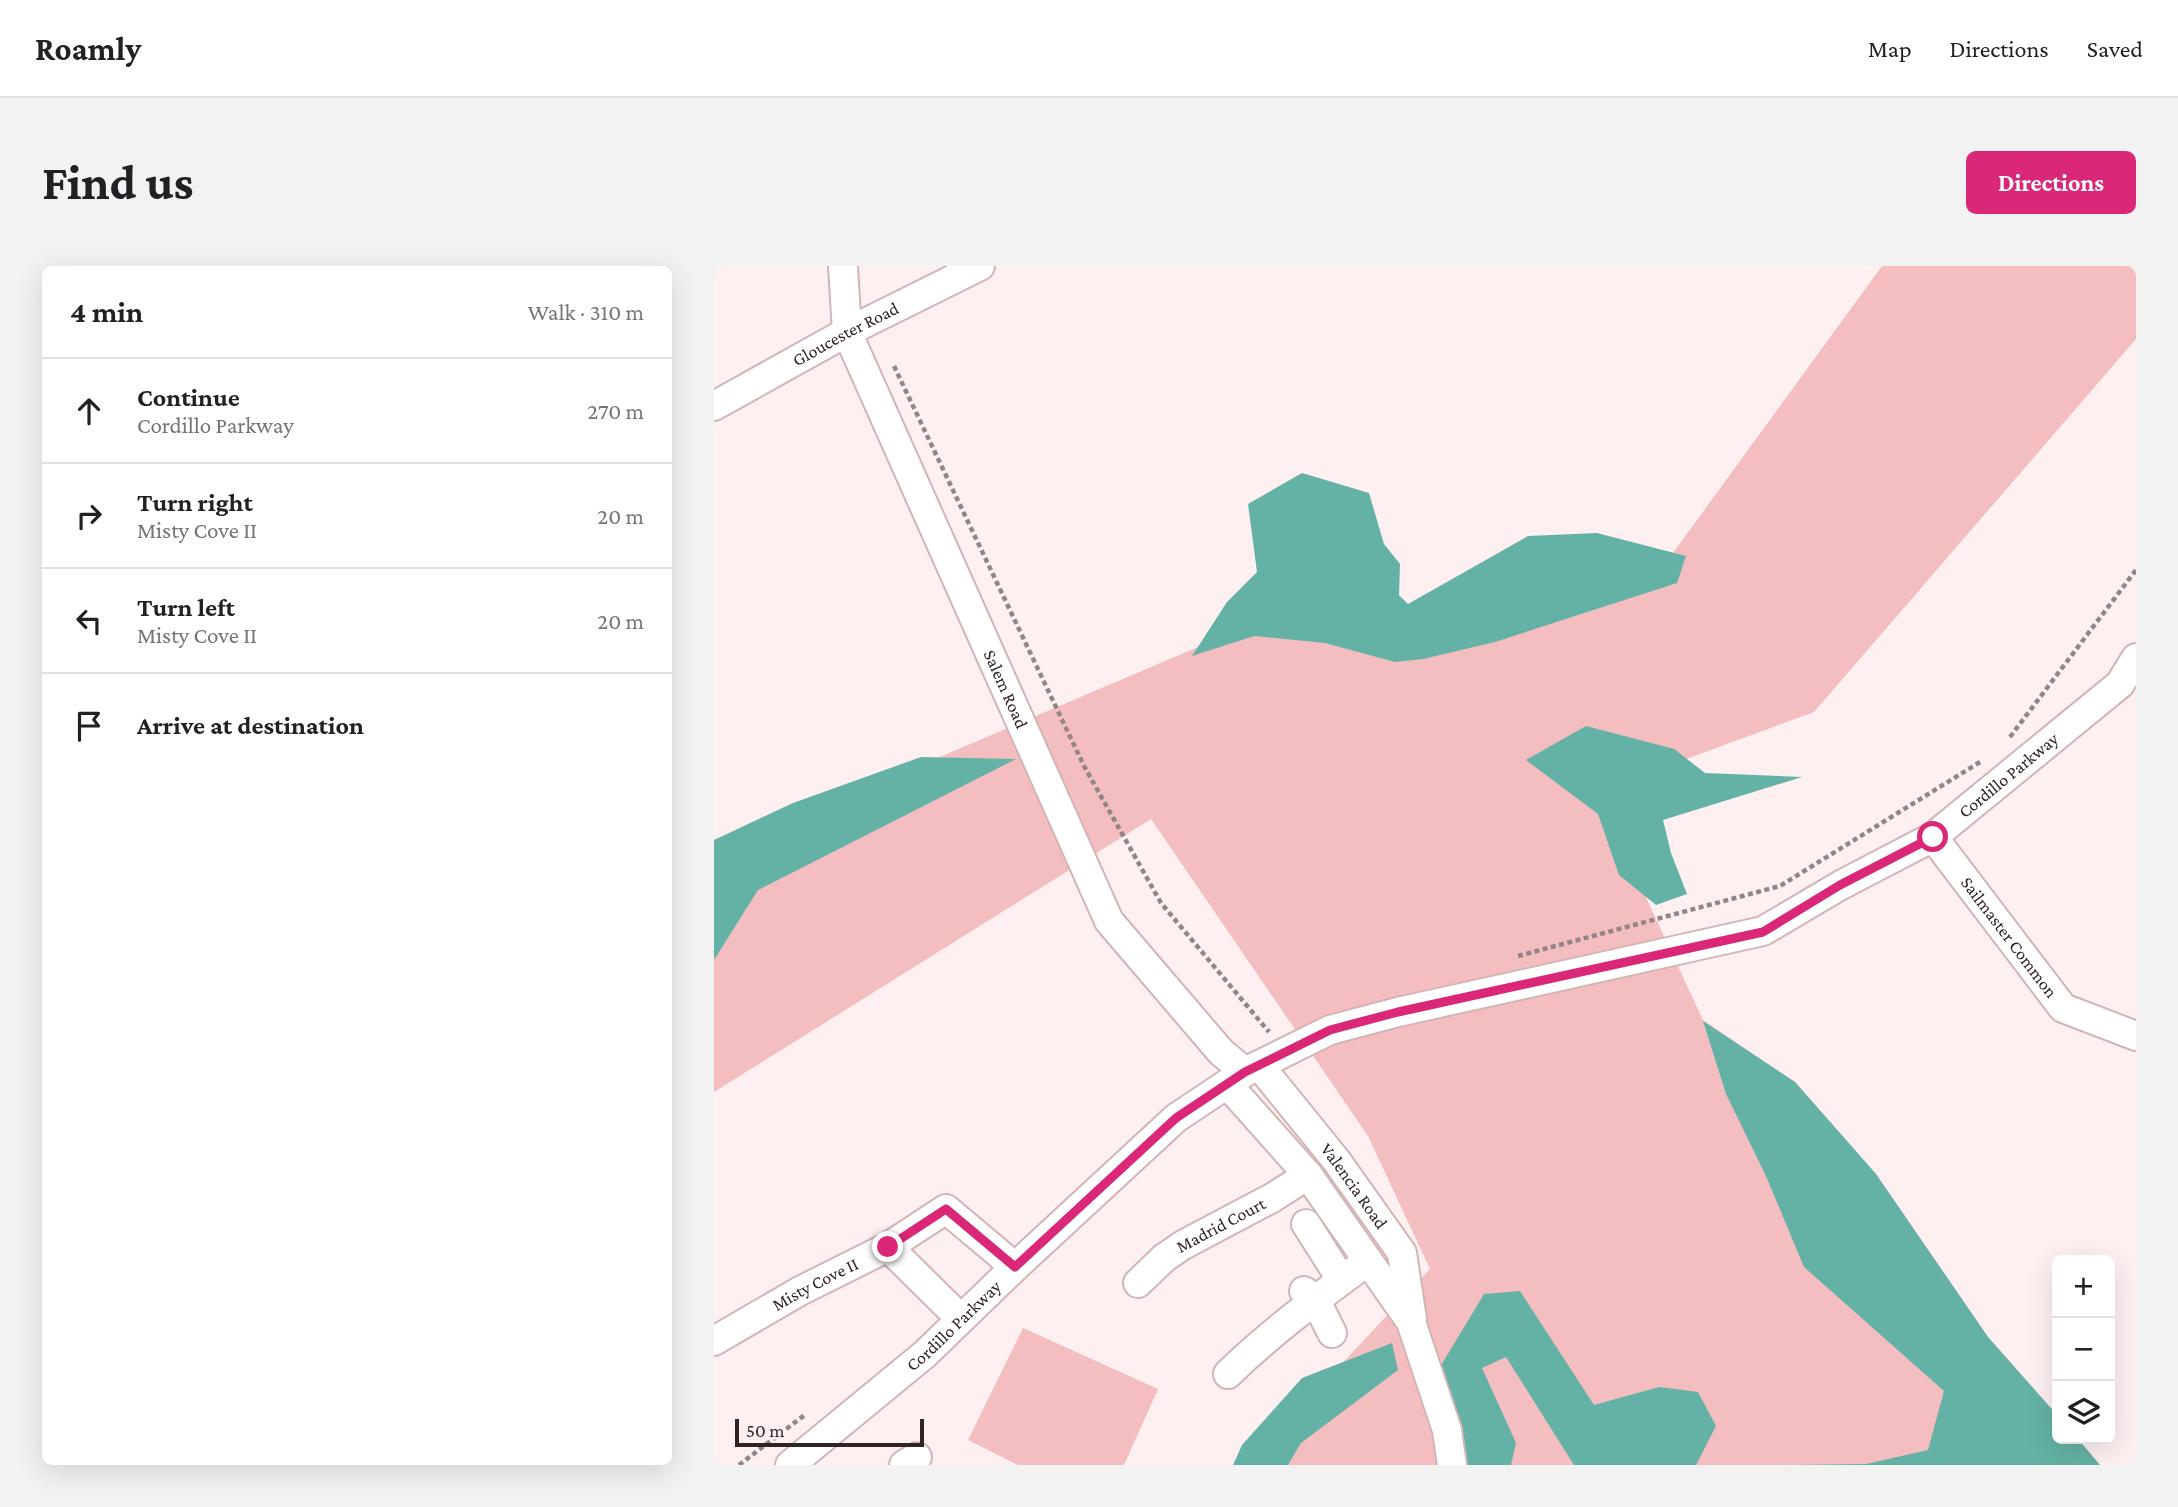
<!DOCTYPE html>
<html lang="en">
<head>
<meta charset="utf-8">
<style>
	body { margin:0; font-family:"Crimson Pro",serif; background:#f2f2f2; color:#202124 }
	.controls { position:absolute; right:21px; bottom:21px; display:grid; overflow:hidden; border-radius:10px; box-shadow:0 7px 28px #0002 }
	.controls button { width:63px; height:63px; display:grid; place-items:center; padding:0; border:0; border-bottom:2px solid #e0e0e0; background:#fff; color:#202124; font:35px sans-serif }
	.scale { position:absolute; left:21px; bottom:18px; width:189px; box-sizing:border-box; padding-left:7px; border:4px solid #2f2324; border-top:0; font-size:19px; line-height:24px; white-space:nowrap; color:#2f2324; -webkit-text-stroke:5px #fef0f1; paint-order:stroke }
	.stop { position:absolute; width:21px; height:21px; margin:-16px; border:5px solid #db2777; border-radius:50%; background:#fff }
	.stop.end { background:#db2777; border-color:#fff; box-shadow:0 2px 7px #0008 }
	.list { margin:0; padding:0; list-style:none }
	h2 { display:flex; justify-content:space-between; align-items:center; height:91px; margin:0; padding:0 28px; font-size:30px }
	h2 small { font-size:23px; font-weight:400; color:#757577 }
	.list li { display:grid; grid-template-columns:46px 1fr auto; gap:21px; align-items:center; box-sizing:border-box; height:105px; padding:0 28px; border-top:2px solid #e0e0e0 }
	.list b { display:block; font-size:26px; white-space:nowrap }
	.list p { margin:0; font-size:23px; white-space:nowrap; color:#757577 }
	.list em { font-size:23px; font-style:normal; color:#757577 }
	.icon { flex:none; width:38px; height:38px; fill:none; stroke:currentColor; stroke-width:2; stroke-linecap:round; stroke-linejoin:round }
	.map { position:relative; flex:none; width:1422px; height:1199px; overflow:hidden; border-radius:10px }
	header { display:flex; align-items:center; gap:42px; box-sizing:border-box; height:98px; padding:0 35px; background:#fff; border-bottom:2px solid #e0e0e0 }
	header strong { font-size:33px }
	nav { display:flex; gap:38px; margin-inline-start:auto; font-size:24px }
	.intro { display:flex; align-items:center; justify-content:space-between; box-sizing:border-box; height:168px; padding:0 42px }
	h1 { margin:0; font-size:49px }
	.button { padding:18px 32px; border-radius:10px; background:#db2777; color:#fff; font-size:24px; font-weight:700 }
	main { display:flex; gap:42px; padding:0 42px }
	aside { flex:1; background:#fff; border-radius:10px; box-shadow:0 7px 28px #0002 }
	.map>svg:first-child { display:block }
	.green { fill:#f4bdbf }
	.water { fill:#64b2a5 }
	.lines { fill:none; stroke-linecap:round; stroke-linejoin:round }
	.minor-casing { stroke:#d4b4b5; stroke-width:32 }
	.path { stroke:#928586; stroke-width:4.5; stroke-dasharray:5 3.5; stroke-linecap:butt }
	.minor { stroke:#fff; stroke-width:28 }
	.route { stroke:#db2777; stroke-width:9 }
	.labels { text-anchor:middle; stroke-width:7; stroke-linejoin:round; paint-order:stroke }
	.street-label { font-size:18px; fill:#2f2324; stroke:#fef0f1 }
</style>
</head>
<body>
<header>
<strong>Roamly</strong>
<nav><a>Map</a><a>Directions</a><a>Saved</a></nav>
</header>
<div class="intro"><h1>Find us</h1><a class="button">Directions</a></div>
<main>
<aside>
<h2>4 min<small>Walk · 310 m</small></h2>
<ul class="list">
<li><svg class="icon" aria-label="ahead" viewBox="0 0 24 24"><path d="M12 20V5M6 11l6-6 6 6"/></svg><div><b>Continue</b><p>Cordillo Parkway</p></div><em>270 m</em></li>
<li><svg class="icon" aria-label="right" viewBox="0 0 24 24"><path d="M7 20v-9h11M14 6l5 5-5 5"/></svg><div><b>Turn right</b><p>Misty Cove II</p></div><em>20 m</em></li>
<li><svg class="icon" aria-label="left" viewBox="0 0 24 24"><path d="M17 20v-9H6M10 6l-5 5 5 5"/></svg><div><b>Turn left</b><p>Misty Cove II</p></div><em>20 m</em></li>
<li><svg class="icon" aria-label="arrive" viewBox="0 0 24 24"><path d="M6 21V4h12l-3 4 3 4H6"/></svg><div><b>Arrive at destination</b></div></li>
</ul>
</aside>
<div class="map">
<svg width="1422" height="1199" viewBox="0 0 1422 1199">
	<rect width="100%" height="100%" fill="#fef0f1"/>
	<!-- green -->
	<g class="green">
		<polygon points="1168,0 1422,0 1422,73 1100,446 883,526 989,754 1081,816 1162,908 1274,1071 1343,1149 1343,1173 1364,1173 1386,1199 556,1199 597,1131 716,1003 654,870 437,553 0,826 0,643 160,519 637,316 707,361 959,287"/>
		<polygon points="309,1062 444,1123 410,1199 304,1199 254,1174"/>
	</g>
	<!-- water -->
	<g class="water">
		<polygon points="588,207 655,227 670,278 686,298 685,329 694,338 814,270 883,267 972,290 963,317 781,376 709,393 681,396 611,377 540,370 478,390 513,336 543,306 534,238"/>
		<polygon points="872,460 960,483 991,507 1088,511 949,554 957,587 973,628 942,639 905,609 884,548 812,494"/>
		<polygon points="207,491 302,493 44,624 0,694 0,574 79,537"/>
		<polygon points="989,755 1081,816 1162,908 1274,1071 1343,1149 1343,1173 1364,1173 1386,1199 1074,1199 1152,1198 1214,1184 1230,1125 1090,1001 1052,910 1012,828"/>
		<polygon points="806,1025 880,1139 945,1121 984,1126 1002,1160 982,1199 860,1199 792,1091 768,1102 802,1177 797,1199 752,1199 747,1167 726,1101 770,1028"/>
		<polygon points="678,1077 684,1104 587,1177 574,1199 519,1199 528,1179 588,1112"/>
	</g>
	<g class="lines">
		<!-- minor casing -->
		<g class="minor-casing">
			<g id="minor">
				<path id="s1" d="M129,0L133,66L395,655L507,786L531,806"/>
				<path id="s2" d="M0,140L133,66L266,0"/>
				<path id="s3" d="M1219,571L1349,742L1422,770"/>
				<path id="s4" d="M545,799L622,894L688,987L698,1053"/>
				<polyline points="514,819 594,909 697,1056 733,1164 738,1199"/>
				<polyline points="592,958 627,1013"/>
				<polyline points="174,981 247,1053"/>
				<path id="s5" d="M424,1017L450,992L469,979L558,932L594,909"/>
				<polyline points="590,1025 601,1033 618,1067"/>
				<path id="s6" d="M0,1075L86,1025L174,981L232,943L301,1001"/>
				<path d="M514,1108C557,1066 605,1031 654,995"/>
				<path id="s7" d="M76,1199L211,1088L301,1001L462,852L531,806L616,764L684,746L1049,665L1127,619L1219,571L1406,418L1422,392"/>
				<polyline points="190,1199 203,1191"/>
			</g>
		</g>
		<!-- path -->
		<g class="path">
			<polyline points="180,100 370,500 447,637 555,766"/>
			<polyline points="1296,471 1422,304"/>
			<polyline points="804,690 1066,620 1266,496"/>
			<polyline points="25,1199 92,1148"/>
		</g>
		<!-- minor -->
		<use href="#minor" class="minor"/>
	</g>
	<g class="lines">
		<!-- route -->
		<polyline class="route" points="174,981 232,943 301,1001 462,852 531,806 616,764 684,746 1049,666 1126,619 1219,571"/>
	</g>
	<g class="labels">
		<!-- street labels -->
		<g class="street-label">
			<text dy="6" stroke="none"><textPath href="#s2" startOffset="150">Gloucester Road</textPath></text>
			<text dy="6" stroke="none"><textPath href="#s1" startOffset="457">Salem Road</textPath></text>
			<text dy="6" stroke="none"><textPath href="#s7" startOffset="1433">Cordillo Parkway</textPath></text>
			<text dy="6" stroke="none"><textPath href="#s3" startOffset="126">Sailmaster Common</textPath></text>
			<text dy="6" stroke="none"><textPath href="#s4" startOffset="154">Valencia Road</textPath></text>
			<text dy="6" stroke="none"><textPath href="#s5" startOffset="102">Madrid Court</textPath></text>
			<text dy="6" stroke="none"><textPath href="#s6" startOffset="116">Misty Cove II</textPath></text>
			<text dy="6" stroke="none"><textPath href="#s7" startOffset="215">Cordillo Parkway</textPath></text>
		</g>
	</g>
</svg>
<div class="controls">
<button>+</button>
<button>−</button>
<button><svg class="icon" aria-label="layers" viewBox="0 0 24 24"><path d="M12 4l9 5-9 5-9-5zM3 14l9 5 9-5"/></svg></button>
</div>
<div class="scale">50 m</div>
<div class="stop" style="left:1219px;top:571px"></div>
<div class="stop end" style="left:174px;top:981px"></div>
</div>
</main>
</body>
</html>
